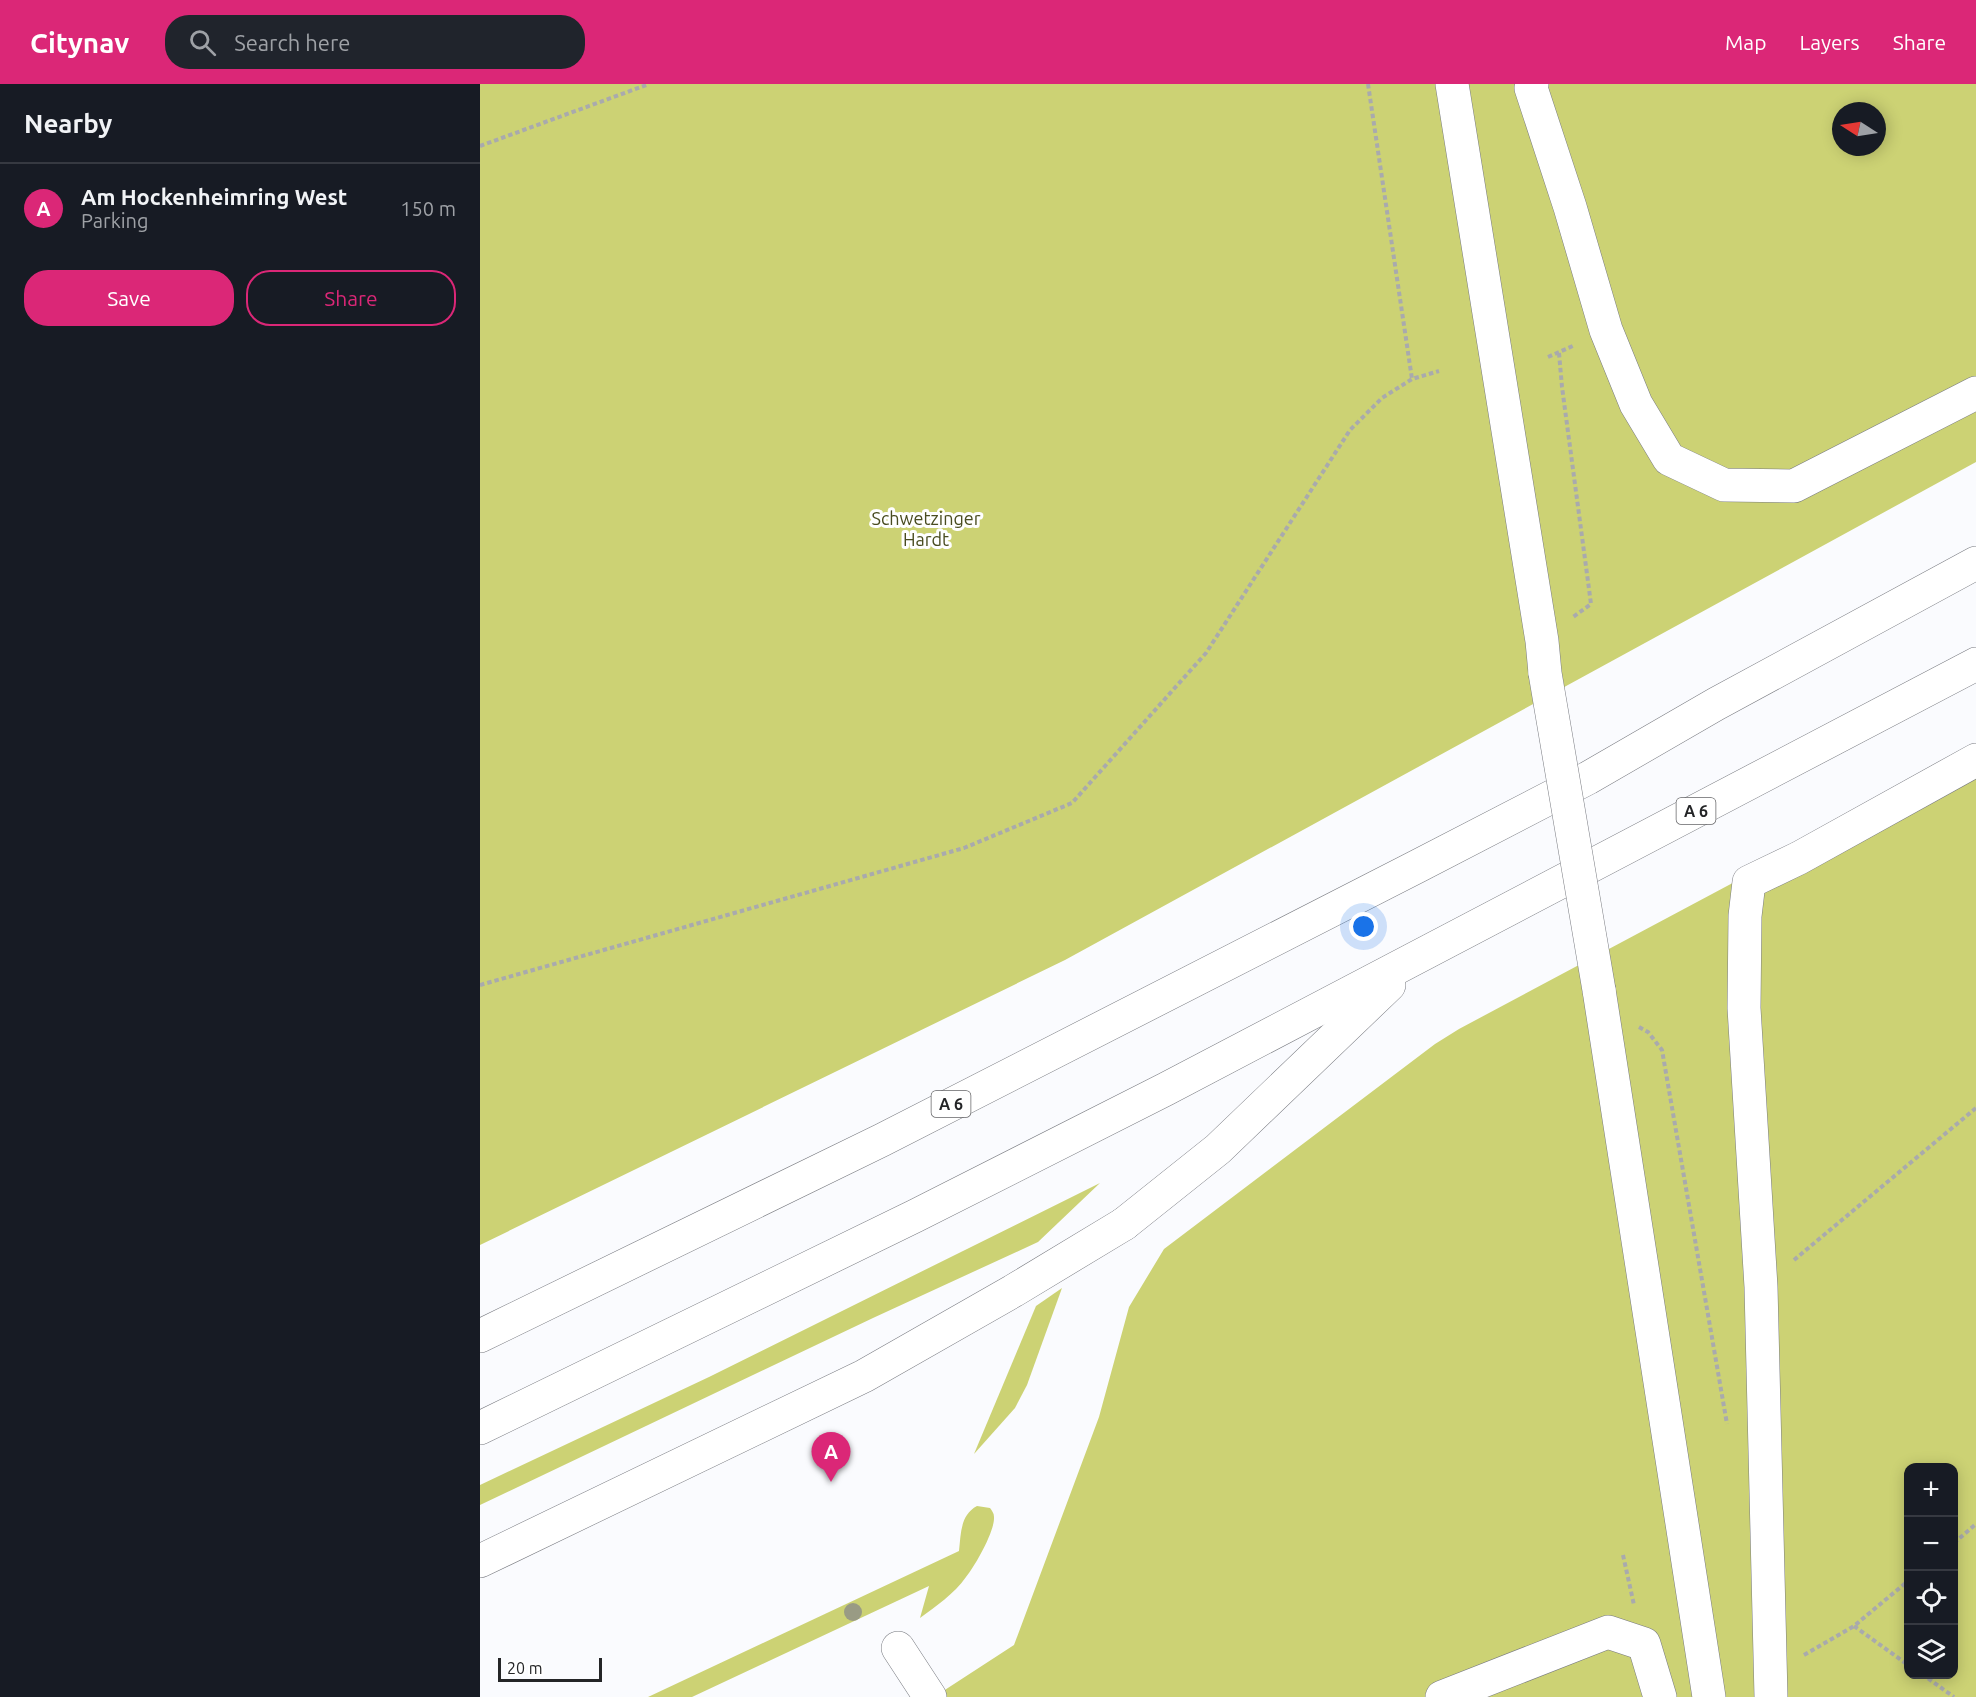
<!DOCTYPE html>
<html lang="en">
<head>
<meta charset="utf-8">
<style>
	body { margin:0; font-family:Ubuntu,sans-serif; background:#20242c; color:#f1f3f6 }
	.controls { position:absolute; right:18px; bottom:18px; display:grid; overflow:hidden; border-radius:12px; box-shadow:0 3px 15px #0003 }
	.controls button { width:54px; height:54px; display:grid; place-items:center; padding:0; border:0; border-bottom:2px solid #363941; background:#171b24; color:#f1f3f6; font:30px sans-serif }
	.compass { position:absolute; left:1352px; top:18px; width:54px; height:54px; border-radius:50%; background:#171b24; box-shadow:0 3px 15px #0003; rotate:282deg }
	.scale { position:absolute; left:18px; bottom:15px; width:104px; box-sizing:border-box; padding-left:6px; border:3px solid #242527; border-top:0; font-size:16px; line-height:21px; white-space:nowrap; color:#242527; -webkit-text-stroke:4px #fff; paint-order:stroke }
	.you { position:absolute; left:884px; top:843px; width:21px; height:21px; margin:-15px; border:4px solid #fff; border-radius:50%; background:#1a73e8; box-shadow:0 0 0 9px #1a73e833 }
	.badge { display:grid; place-items:center; width:39px; height:39px; border-radius:50%; background:#db2777; color:#fff; font-size:20px; font-weight:700 }
	.pin { position:absolute; translate:-50% -50px; filter:drop-shadow(0 2px 3px #0008) }
	.pin::after { content:''; position:absolute; top:32px; width:21px; height:18px; background:inherit; clip-path:polygon(0 0,100% 0,50% 100%) }
	.list { margin:0; padding:0; list-style:none }
	h2 { display:flex; justify-content:space-between; align-items:center; height:78px; margin:0; padding:0 24px; font-size:26px }
	h2 small { font-size:20px; font-weight:400; color:#9ea1a6 }
	.list li { display:grid; grid-template-columns:39px 1fr auto; gap:18px; align-items:center; box-sizing:border-box; height:90px; padding:0 24px; border-top:2px solid #363941 }
	.list b { display:block; font-size:22px; white-space:nowrap }
	.list p { margin:0; font-size:20px; white-space:nowrap; color:#9ea1a6 }
	.list em { font-size:20px; font-style:normal; color:#9ea1a6 }
	.actions { display:flex; gap:12px; padding:18px 24px }
	.actions a { flex:1; padding:14px 0; border:2px solid #db2777; border-radius:24px; text-align:center; font-size:21px; color:#db2777 }
	.actions .main { background:#db2777; color:#fff }
	.icon { flex:none; width:33px; height:33px; fill:none; stroke:currentColor; stroke-width:2; stroke-linecap:round; stroke-linejoin:round }
	.map { position:relative; flex:none; width:1496px; height:1613px; overflow:hidden }
	header { display:flex; align-items:center; gap:36px; box-sizing:border-box; height:84px; padding:0 30px; background:#db2777; color:#fff }
	header strong { font-size:28px }
	nav { display:flex; gap:33px; margin-inline-start:auto; font-size:21px }
	.search { width:420px; height:54px; background:#20242c; display:flex; align-items:center; gap:15px; box-sizing:border-box; padding:0 21px; border-radius:24px; color:#9ea1a6; font-size:22px }
	main { display:flex }
	aside { flex:1; background:#171b24 }
	.map>svg:first-child { display:block }
	.green { fill:#ccd274; fill-rule:evenodd }
	.lines { fill:none; stroke-linecap:round; stroke-linejoin:round }
	.minor-casing { stroke:#797b81; stroke-width:34 }
	.highway-casing { stroke:#797b81; stroke-width:34 }
	.path { stroke:#a9aaad; stroke-width:4; stroke-dasharray:4.5 3; stroke-linecap:butt }
	.minor { stroke:#fff; stroke-width:33 }
	.highway { stroke:#fff; stroke-width:33 }
	.minor-bridge-casing { stroke:#797b81; stroke-width:34; stroke-linecap:butt }
	.minor-bridge { stroke:#fff; stroke-width:33 }
	.tree { fill:#999b84 }
	.labels { text-anchor:middle; stroke-width:6; stroke-linejoin:round; paint-order:stroke }
	.shield { fill:#fff; stroke:#666668; stroke-width:1.5 }
	.shield-label { font-size:16px; font-weight:bold; fill:#242527 }
	.park-label { font-size:18px; fill:#494c20; stroke:#fff }
</style>
</head>
<body>
<header>
<strong>Citynav</strong>
<div class="search"><svg class="icon" aria-label="search" viewBox="0 0 24 24"><circle cx="10" cy="10" r="6"/><path d="M15 15l6 6"/></svg>Search here</div>
<nav><a>Map</a><a>Layers</a><a>Share</a></nav>
</header>
<main>
<aside>
<h2>Nearby<small></small></h2>
<ul class="list">
<li><span class="badge">A</span><div><b>Am Hockenheimring West</b><p>Parking</p></div><em>150 m</em></li>
</ul>
<div class="actions"><a class="main">Save</a><a>Share</a></div>
</aside>
<div class="map">
<svg width="1496" height="1613" viewBox="0 0 1496 1613">
	<rect width="100%" height="100%" fill="#fafbfe"/>
	<!-- green -->
	<g class="green">
		<path d="M0,0H1496V378L585,876L0,1161ZM1361,27H1397V63H1361Z"/>
		<path d="M1496,669V1613H454L534,1561L619,1333L649,1223L684,1165L955,960L979,945ZM1428,1384H1474V1590H1428Z"/>
		<polygon points="620,1099 558,1158 393,1234 0,1421 0,1401 229,1293"/>
		<polygon points="582,1204 547,1301 535,1324 494,1370 556,1222"/>
		<path d="M497,1422L510,1424C512,1427 514,1429 514,1433C515,1447 495,1482 486,1493C474,1510 456,1522 440,1534L449,1502L212,1613H168L479,1467C481,1450 480,1431 497,1422Z"/>
	</g>
	<g class="lines">
		<!-- minor casing -->
		<g class="minor-casing">
			<g id="minor">
				<polyline points="972,0 1062,557 1065,589"/>
				<polyline points="1052,0 1051,4 1090,123 1126,246 1156,320 1189,375 1244,401 1314,402 1496,309"/>
				<polyline points="1119,906 1229,1613"/>
				<polyline points="0,1477 384,1292 533,1207 644,1140"/>
				<polyline points="418,1564 450,1613"/>
				<polyline points="962,1613 1128,1548 1164,1560 1180,1613"/>
				<polyline points="1291,1613 1281,1203 1264,924 1265,832 1269,798 1319,774 1496,676"/>
			</g>
		</g>
		<!-- highway casing -->
		<g class="highway-casing">
			<g id="highway">
				<polyline points="644,1140 738,1065 909,901"/>
				<polyline points="0,1252 402,1056 938,782 1108,694 1236,620 1496,479"/>
				<polyline points="0,1344 435,1132 686,1005 1496,580"/>
			</g>
		</g>
		<!-- path -->
		<g class="path">
			<polyline points="888,0 932,295"/>
			<polyline points="0,62 169,0"/>
			<polyline points="1079,269 1082,303 1111,520 1093,533"/>
			<polyline points="1068,273 1095,261"/>
			<polyline points="0,901 484,764 592,719 726,569 870,346 902,314 932,295 959,287"/>
			<polyline points="1159,943 1168,948 1182,966 1247,1340"/>
			<polyline points="1314,1176 1496,1024"/>
			<polyline points="1474,1459 1496,1440"/>
			<polyline points="1143,1471 1154,1521"/>
			<polyline points="1374,1542 1428,1581"/>
			<polyline points="1324,1571 1374,1542 1428,1497"/>
			<polyline points="1442,1590 1474,1613"/>
		</g>
		<!-- minor -->
		<use href="#minor" class="minor"/>
		<!-- highway -->
		<use href="#highway" class="highway"/>
		<!-- minor-bridge casing -->
		<g class="minor-bridge-casing">
			<polyline id="minor-bridge" points="1065,589 1119,906"/>
		</g>
		<!-- minor-bridge -->
		<use href="#minor-bridge" class="minor-bridge"/>
	</g>
	<!-- trees -->
	<circle class="tree" cx="373" cy="1528" r="9"/>
	<g class="labels">
		<!-- shield labels -->
		<g class="shield">
			<rect x="1196.5" y="714" width="39" height="26" rx="4.5"/>
			<rect x="451.5" y="1007" width="39" height="26" rx="4.5"/>
		</g>
		<g class="shield-label">
			<text x="1216" y="733">A 6</text>
			<text x="471" y="1026">A 6</text>
		</g>
		<!-- park labels -->
		<g class="park-label">
			<text x="446" y="441">Schwetzinger<tspan x="446" dy="21">Hardt</tspan></text>
		</g>
	</g>
</svg>
<div class="controls">
<button>+</button>
<button>−</button>
<button><svg class="icon" aria-label="locate" viewBox="0 0 24 24"><circle cx="12" cy="12" r="6"/><path d="M12 2v4M12 18v4M2 12h4M18 12h4"/></svg></button>
<button><svg class="icon" aria-label="layers" viewBox="0 0 24 24"><path d="M12 4l9 5-9 5-9-5zM3 14l9 5 9-5"/></svg></button>
</div>
<svg class="compass" viewBox="-18 -18 36 36"><path d="M0-13l5 13h-10z" fill="#e53935"/><path d="M0 13l5-13h-10z" fill="#9ea1a6"/></svg>
<div class="scale">20 m</div>
<div class="you"></div>
<div class="pin badge" style="left:351px;top:1398px">A</div>
</div>
</main>
</body>
</html>
